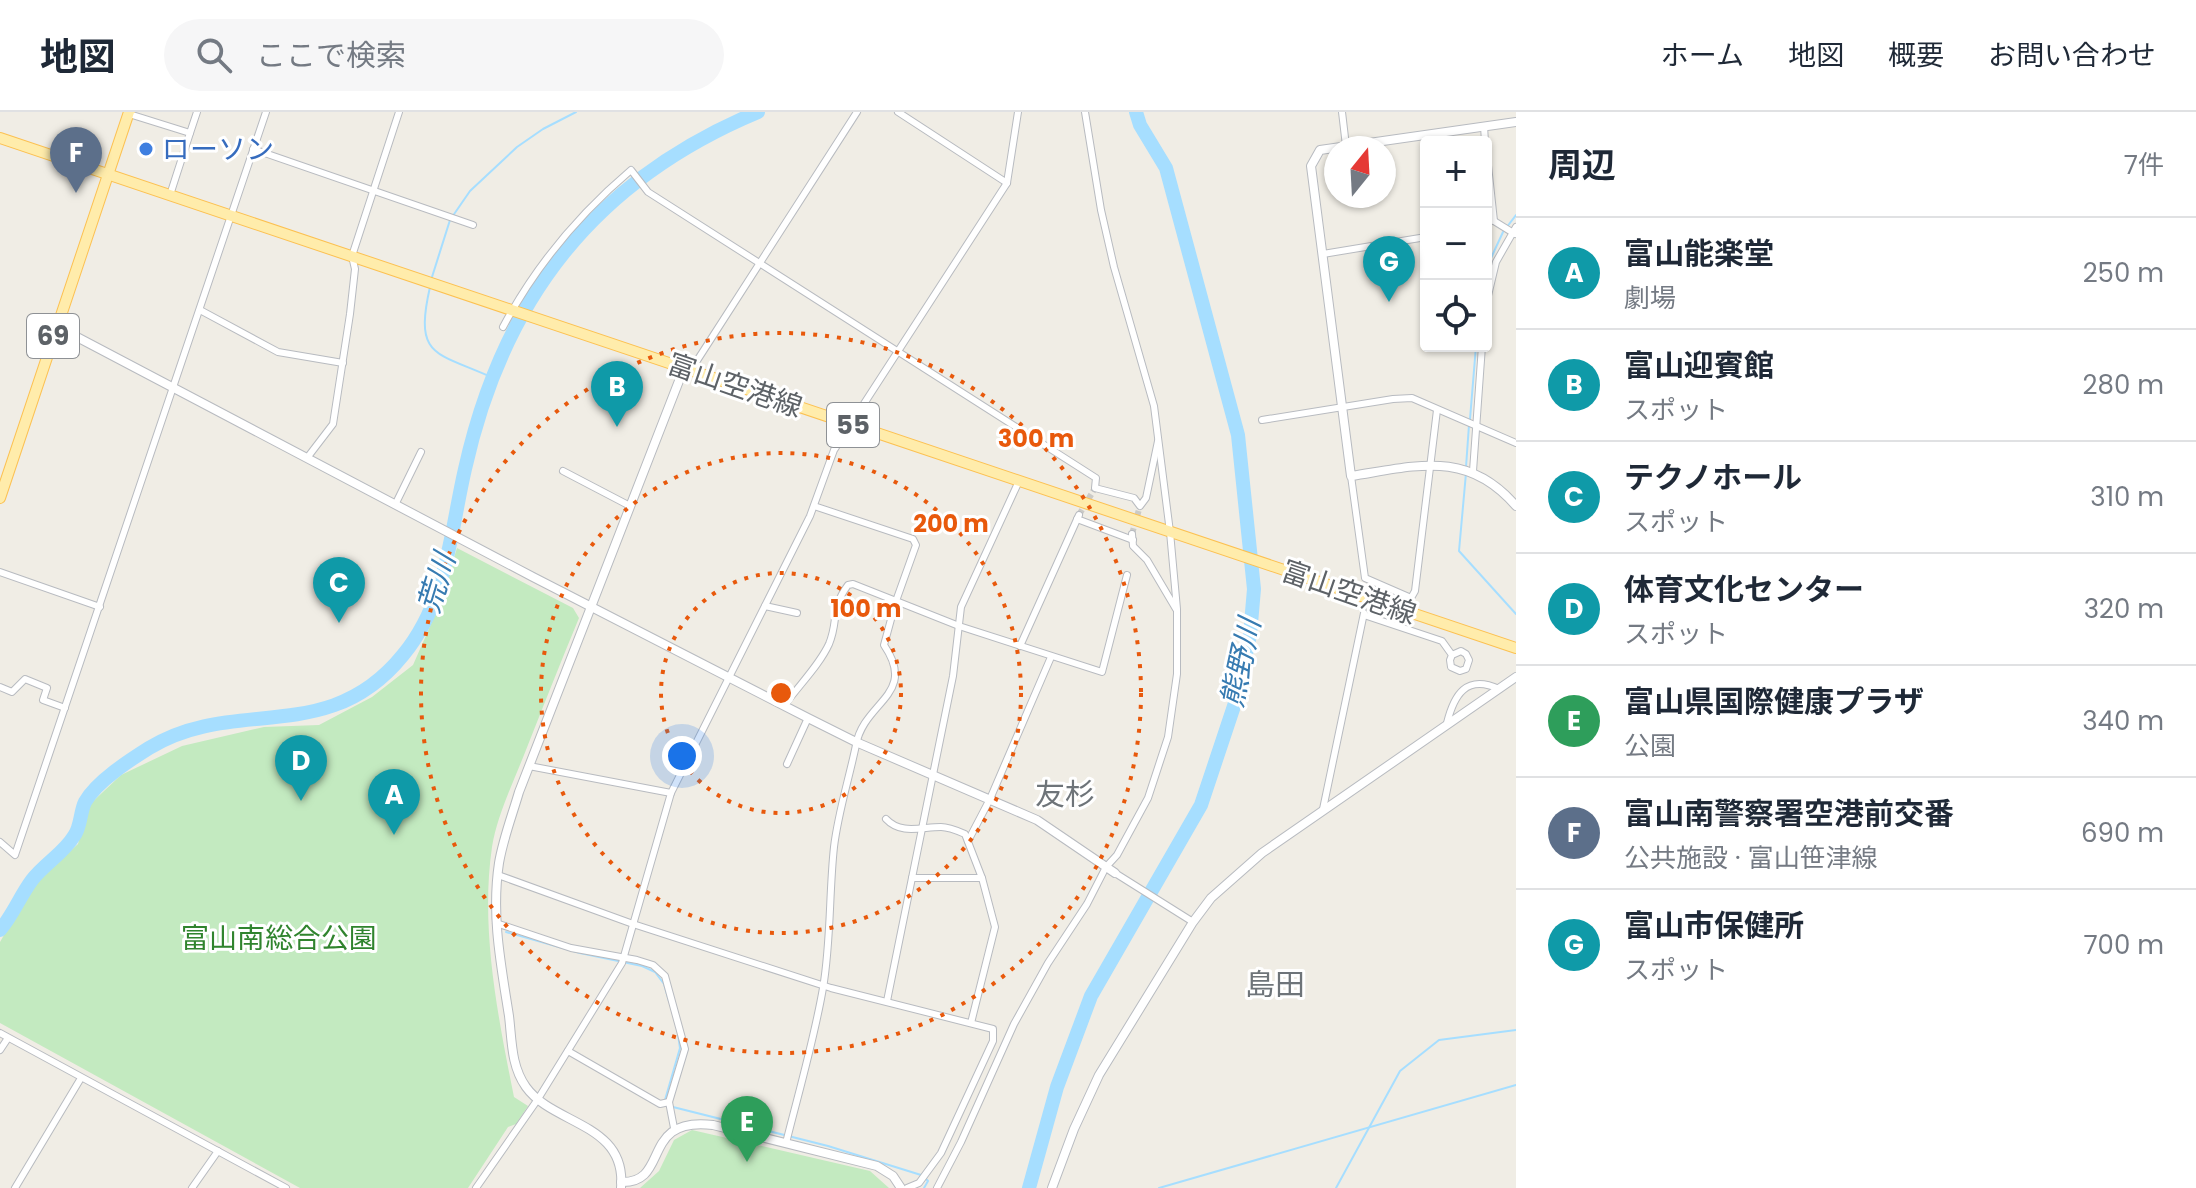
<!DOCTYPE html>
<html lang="ja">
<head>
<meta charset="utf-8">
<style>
	body { margin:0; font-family:Poppins,"Noto Sans JP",sans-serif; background:#f6f6f7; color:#1f2937 }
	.controls { position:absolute; right:24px; top:24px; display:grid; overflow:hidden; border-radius:8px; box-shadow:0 2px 6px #0004 }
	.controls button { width:72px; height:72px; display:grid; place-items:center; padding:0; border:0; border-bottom:2px solid #e0e1e3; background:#fff; color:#1f2937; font:40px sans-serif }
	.compass { position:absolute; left:1324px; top:24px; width:72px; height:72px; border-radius:50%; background:#fff; box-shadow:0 2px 6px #0004; rotate:18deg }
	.you { position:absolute; left:682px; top:644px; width:28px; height:28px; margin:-20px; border:6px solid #fff; border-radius:50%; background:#1a73e8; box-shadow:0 0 0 12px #1a73e833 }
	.badge { display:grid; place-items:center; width:52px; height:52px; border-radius:50%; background:#111827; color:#fff; font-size:26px; font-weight:700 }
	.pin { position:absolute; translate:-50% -66px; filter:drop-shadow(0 2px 4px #0008) }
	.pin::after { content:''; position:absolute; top:42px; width:28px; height:24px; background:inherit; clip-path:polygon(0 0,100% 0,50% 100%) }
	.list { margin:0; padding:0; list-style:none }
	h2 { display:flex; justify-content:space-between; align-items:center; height:104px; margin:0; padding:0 32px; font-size:34px }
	h2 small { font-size:26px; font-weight:400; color:#747a83 }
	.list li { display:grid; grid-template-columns:52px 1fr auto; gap:24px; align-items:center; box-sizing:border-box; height:112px; padding:0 32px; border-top:2px solid #e0e1e3 }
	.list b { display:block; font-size:30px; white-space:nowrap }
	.list p { margin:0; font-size:26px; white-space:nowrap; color:#747a83 }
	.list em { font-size:26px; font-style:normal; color:#747a83 }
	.icon { flex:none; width:44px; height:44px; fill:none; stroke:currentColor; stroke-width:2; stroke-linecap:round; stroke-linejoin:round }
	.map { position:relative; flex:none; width:1516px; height:1076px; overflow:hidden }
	header { display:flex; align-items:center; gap:48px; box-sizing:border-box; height:112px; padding:0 40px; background:#fff; border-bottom:2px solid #e0e1e3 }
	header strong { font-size:38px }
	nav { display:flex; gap:44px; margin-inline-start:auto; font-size:28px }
	.search { width:560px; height:72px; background:#f6f6f7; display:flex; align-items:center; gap:20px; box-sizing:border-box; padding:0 28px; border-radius:44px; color:#747a83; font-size:30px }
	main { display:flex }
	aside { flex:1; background:#fff }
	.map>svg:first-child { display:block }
	.green { fill:#c3eac0 }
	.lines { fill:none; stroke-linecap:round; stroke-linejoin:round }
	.stream { stroke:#a6deff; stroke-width:2 }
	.river { stroke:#a6deff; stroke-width:14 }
	.minor-tunnel { stroke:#cbcac6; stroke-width:6; stroke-dasharray:6 3; stroke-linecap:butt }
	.minor-casing { stroke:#b8bbc0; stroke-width:8 }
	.tertiary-casing { stroke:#b8bbc0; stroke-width:10 }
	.primary-casing { stroke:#fcc152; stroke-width:12 }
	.minor { stroke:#fff; stroke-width:6 }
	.tertiary { stroke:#fff; stroke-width:8 }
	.primary { stroke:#ffecab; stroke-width:10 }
	.ring { fill:none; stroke:#e8590c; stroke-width:4; stroke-dasharray:4 8 }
	.shop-dot { fill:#3f7fe0; stroke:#fff; stroke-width:3 }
	.labels { text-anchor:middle; stroke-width:6; stroke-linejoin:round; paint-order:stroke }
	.shield { fill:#fff; stroke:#8e9195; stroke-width:2 }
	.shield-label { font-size:26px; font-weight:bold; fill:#5d6267 }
	.shop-label { font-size:28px; fill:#366cbe; stroke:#fff; text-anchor:start }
	.street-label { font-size:28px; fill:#5d6267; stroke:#fff }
	.park-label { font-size:28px; fill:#30842e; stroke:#fff }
	.water-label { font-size:30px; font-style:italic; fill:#377bb1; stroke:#fff }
	.neighbourhood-label { font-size:30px; fill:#6e7479; stroke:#fff }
	.centre { fill:#e8590c; stroke:#fff; stroke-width:4 }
	.ring-label { font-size:24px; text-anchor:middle; font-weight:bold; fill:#e8590c; stroke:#fff; stroke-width:6; stroke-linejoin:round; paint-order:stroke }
</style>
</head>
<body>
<header>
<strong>地図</strong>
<div class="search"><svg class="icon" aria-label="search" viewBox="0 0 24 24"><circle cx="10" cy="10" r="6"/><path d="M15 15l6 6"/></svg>ここで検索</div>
<nav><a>ホーム</a><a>地図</a><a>概要</a><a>お問い合わせ</a></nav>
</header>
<main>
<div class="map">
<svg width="1516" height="1076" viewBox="0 0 1516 1076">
	<rect width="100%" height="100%" fill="#f0ede5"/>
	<!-- green -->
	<g class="green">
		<path d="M457,436L573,496L579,506C560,552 542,597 524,643C512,673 497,704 492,735C480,817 498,905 514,985L528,994L516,1012L508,1015L468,1076H300L0,911V830L33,773L78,732L87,695L121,663L182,634L264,615L319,613L372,585L413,553L439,494Z"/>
		<polygon points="692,1018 870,1059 889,1076 640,1076 659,1059 674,1028"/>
	</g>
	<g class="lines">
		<!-- stream -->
		<g class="stream">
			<polyline points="1486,157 1503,120 1516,103"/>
			<polyline points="432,165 450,108 470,79 517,35 543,17 576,0"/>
			<path d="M430,175C414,245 435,240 491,265"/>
			<polyline points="1470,307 1476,234"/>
			<polyline points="1466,355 1469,313"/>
			<polyline points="1466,361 1459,439 1516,502"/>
			<polyline points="506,820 580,841 642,854 655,860 664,872 669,889"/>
			<polyline points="665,988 680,936 678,922"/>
			<polyline points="673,995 828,1034 921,1063"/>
			<polyline points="924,1076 928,1069 926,1067"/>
			<polyline points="1159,1076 1516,973"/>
			<polyline points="1336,1076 1400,959 1439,928 1516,918"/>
		</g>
		<!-- river -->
		<g class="river">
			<path d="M0,818C13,803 20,784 32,768C44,752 64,741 74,724C81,715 80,700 85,690C97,669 130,648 149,636C236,583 328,636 403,543C447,490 450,422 465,357C503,186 595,68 758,0"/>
			<polyline points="1029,1076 1057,975 1091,884 1201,693 1237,585 1250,523 1254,477 1238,323 1166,56 1140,13 1136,0"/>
		</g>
		<!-- minor-tunnel -->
		<g class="minor-tunnel">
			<polyline points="1079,403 1095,376"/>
			<polyline points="1132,422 1140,394"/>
			<polyline points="1364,501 1364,472"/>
		</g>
		<!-- minor casing -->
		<g class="minor-casing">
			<g id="minor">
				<polyline points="898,0 1007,71"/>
				<polyline points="1342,0 1346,34"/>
				<polyline points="129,2 190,21 170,83"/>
				<polyline points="1484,14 1485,30"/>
				<polyline points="190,21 197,0"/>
				<polyline points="1486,35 1494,109"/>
				<polyline points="253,37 473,113"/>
				<polyline points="1494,109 1515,122"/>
				<polyline points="1323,142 1426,125"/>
				<polyline points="1486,192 1496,150 1516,115"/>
				<polyline points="200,198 278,240 343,251"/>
				<path d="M503,215C536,153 578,103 631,58L648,80L1096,366L1095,376L1134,386L1140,394L1146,386L1158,329"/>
				<polyline points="691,258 857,0"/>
				<polyline points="1262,308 1393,287 1412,286 1516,331"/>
				<polyline points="307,346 333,312 350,202 355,157 352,144 399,0"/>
				<polyline points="563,359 630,394"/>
				<polyline points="1473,359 1482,234"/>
				<polyline points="1351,364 1365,466 1411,486 1409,500"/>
				<polyline points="395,393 421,340"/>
				<polyline points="814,394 913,427 916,433 896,489 959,514 1102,560 1127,463"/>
				<polyline points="1077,407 1133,428"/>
				<polyline points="1132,422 1133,434 1147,448 1176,497"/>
				<polyline points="0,460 100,495"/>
				<polyline points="1411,486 1415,479 1437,298"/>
				<polyline points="765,494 797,501"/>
				<polyline points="1364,503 1442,529 1452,543 1450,548 1451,555 1460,559 1466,557 1469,548 1466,542 1461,539 1452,543"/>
				<polyline points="1020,534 1079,403"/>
				<polyline points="0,575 12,580 25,567 47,576 43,588 65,596"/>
				<path d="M784,594C798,574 819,554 829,532C839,508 830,497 848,473L853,472L896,489L884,533C918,583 864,589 856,633C849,667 838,701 834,735C829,781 831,830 823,876C814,928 799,979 786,1031"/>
				<path d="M1447,611C1454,583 1466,562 1499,577"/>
				<polyline points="787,652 808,606"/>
				<polyline points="529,654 671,681"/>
				<polyline points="1323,697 1364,501"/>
				<path d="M886,707C901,723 921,715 941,715C949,715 958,719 965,722L982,766"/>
				<polyline points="968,729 990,687 1051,545"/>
				<polyline points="0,730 15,743 266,0"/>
				<polyline points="1115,761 1193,810"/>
				<polyline points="498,763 633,812 831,876 993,917 993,929 941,1041 919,1071 907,1076"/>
				<polyline points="912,766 982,766 995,815 971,911"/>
				<polyline points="496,811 571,836 637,848 653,853 665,864 685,937 669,990"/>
				<polyline points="887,889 953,564 961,495 1019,369"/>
				<polyline points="0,921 286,1076"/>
				<polyline points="0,938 8,926"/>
				<polyline points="568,939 660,992 669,990 674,1016"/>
				<polyline points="15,1076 81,966"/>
				<polyline points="192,1076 218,1039"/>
				<polyline points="476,1076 538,987 622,851 671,681 810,404 834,338 1007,71 1018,0"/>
				<polyline points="937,1076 961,1030 1014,912 1048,851 1087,792 1106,755 1117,743 1148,686 1168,625 1177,562 1177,497 1170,420 1154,294 1114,155 1101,98 1085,0"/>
			</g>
		</g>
		<!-- tertiary casing -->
		<g class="tertiary-casing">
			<g id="tertiary">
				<path d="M1516,10L1320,38L1311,54L1351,364C1416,354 1467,337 1516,394"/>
				<polyline points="56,214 533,465 808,606 856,630 1037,708 1115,761"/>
				<path d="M621,1070C671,1072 639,1004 713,1013L877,1054L893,1064L901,1076"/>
				<path d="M621,1076C627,1011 553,1013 526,975C511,954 512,929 509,904C501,853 491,803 499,751C503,727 512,704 519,680L684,256"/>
				<polyline points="1052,1076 1074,1017 1099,963 1193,810 1211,786 1262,741 1516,565"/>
			</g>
		</g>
		<!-- primary casing -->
		<g class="primary-casing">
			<g id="primary">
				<polyline points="0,26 1516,536"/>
				<polyline points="0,386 129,0"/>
			</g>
		</g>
		<!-- minor -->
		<use href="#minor" class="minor"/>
		<!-- tertiary -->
		<use href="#tertiary" class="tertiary"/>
		<!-- primary -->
		<use href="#primary" class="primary"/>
	</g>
	<!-- distance rings -->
	<g class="ring">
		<circle cx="781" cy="581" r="120"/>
		<circle cx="781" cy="581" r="240"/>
		<circle cx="781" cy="581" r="360"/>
	</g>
	<!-- markers -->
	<circle class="shop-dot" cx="146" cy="37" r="8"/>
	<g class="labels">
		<!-- shield labels -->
		<g class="shield">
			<rect x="27" y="202" width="52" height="44" rx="6"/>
			<rect x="827" y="291" width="52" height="44" rx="6"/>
		</g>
		<g class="shield-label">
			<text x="53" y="233">69</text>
			<text x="853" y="322">55</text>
		</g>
		<!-- shop labels -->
		<g class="shop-label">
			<text x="162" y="47">ローソン</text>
		</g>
		<!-- street labels -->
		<g class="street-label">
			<text transform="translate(735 273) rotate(19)" y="10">富山空港線</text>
			<text transform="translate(1349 480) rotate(19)" y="10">富山空港線</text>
		</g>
		<!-- park labels -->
		<g class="park-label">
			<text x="279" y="836">富山南総合公園</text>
		</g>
		<!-- water labels -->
		<g class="water-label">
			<text transform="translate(437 471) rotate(-73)" y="10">荒川</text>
			<text transform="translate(1241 551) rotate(-78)" y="10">熊野川</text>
		</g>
		<!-- neighbourhood labels -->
		<g class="neighbourhood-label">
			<text x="1065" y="693">友杉</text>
			<text x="1275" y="883">島田</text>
		</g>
	</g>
	<circle cx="781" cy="581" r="12" class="centre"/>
	<g class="ring-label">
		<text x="1036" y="335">300 m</text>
		<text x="951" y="420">200 m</text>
		<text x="866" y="505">100 m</text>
	</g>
</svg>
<div class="controls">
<button>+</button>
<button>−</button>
<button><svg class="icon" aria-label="locate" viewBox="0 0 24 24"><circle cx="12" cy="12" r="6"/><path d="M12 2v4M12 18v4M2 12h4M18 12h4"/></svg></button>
</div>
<svg class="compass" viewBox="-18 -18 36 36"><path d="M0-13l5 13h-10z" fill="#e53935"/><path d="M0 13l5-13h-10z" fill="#747a83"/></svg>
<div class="you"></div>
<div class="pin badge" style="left:394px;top:723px;background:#0f9aa8">A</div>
<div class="pin badge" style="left:617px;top:315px;background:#0f9aa8">B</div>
<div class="pin badge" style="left:339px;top:511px;background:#0f9aa8">C</div>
<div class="pin badge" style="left:301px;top:689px;background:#0f9aa8">D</div>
<div class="pin badge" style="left:747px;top:1050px;background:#2e9e5b">E</div>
<div class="pin badge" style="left:76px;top:81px;background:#5c6f8a">F</div>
<div class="pin badge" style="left:1389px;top:190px;background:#0f9aa8">G</div>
</div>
<aside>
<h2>周辺<small>7件</small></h2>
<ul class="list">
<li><span class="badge" style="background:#0f9aa8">A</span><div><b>富山能楽堂</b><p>劇場</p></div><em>250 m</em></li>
<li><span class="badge" style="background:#0f9aa8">B</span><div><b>富山迎賓館</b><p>スポット</p></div><em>280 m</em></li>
<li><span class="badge" style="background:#0f9aa8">C</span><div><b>テクノホール</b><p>スポット</p></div><em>310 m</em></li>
<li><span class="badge" style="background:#0f9aa8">D</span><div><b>体育文化センター</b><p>スポット</p></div><em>320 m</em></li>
<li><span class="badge" style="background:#2e9e5b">E</span><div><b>富山県国際健康プラザ</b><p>公園</p></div><em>340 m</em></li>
<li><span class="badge" style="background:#5c6f8a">F</span><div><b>富山南警察署空港前交番</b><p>公共施設 · 富山笹津線</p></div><em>690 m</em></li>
<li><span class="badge" style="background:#0f9aa8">G</span><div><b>富山市保健所</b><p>スポット</p></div><em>700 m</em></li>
</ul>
</aside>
</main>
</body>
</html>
